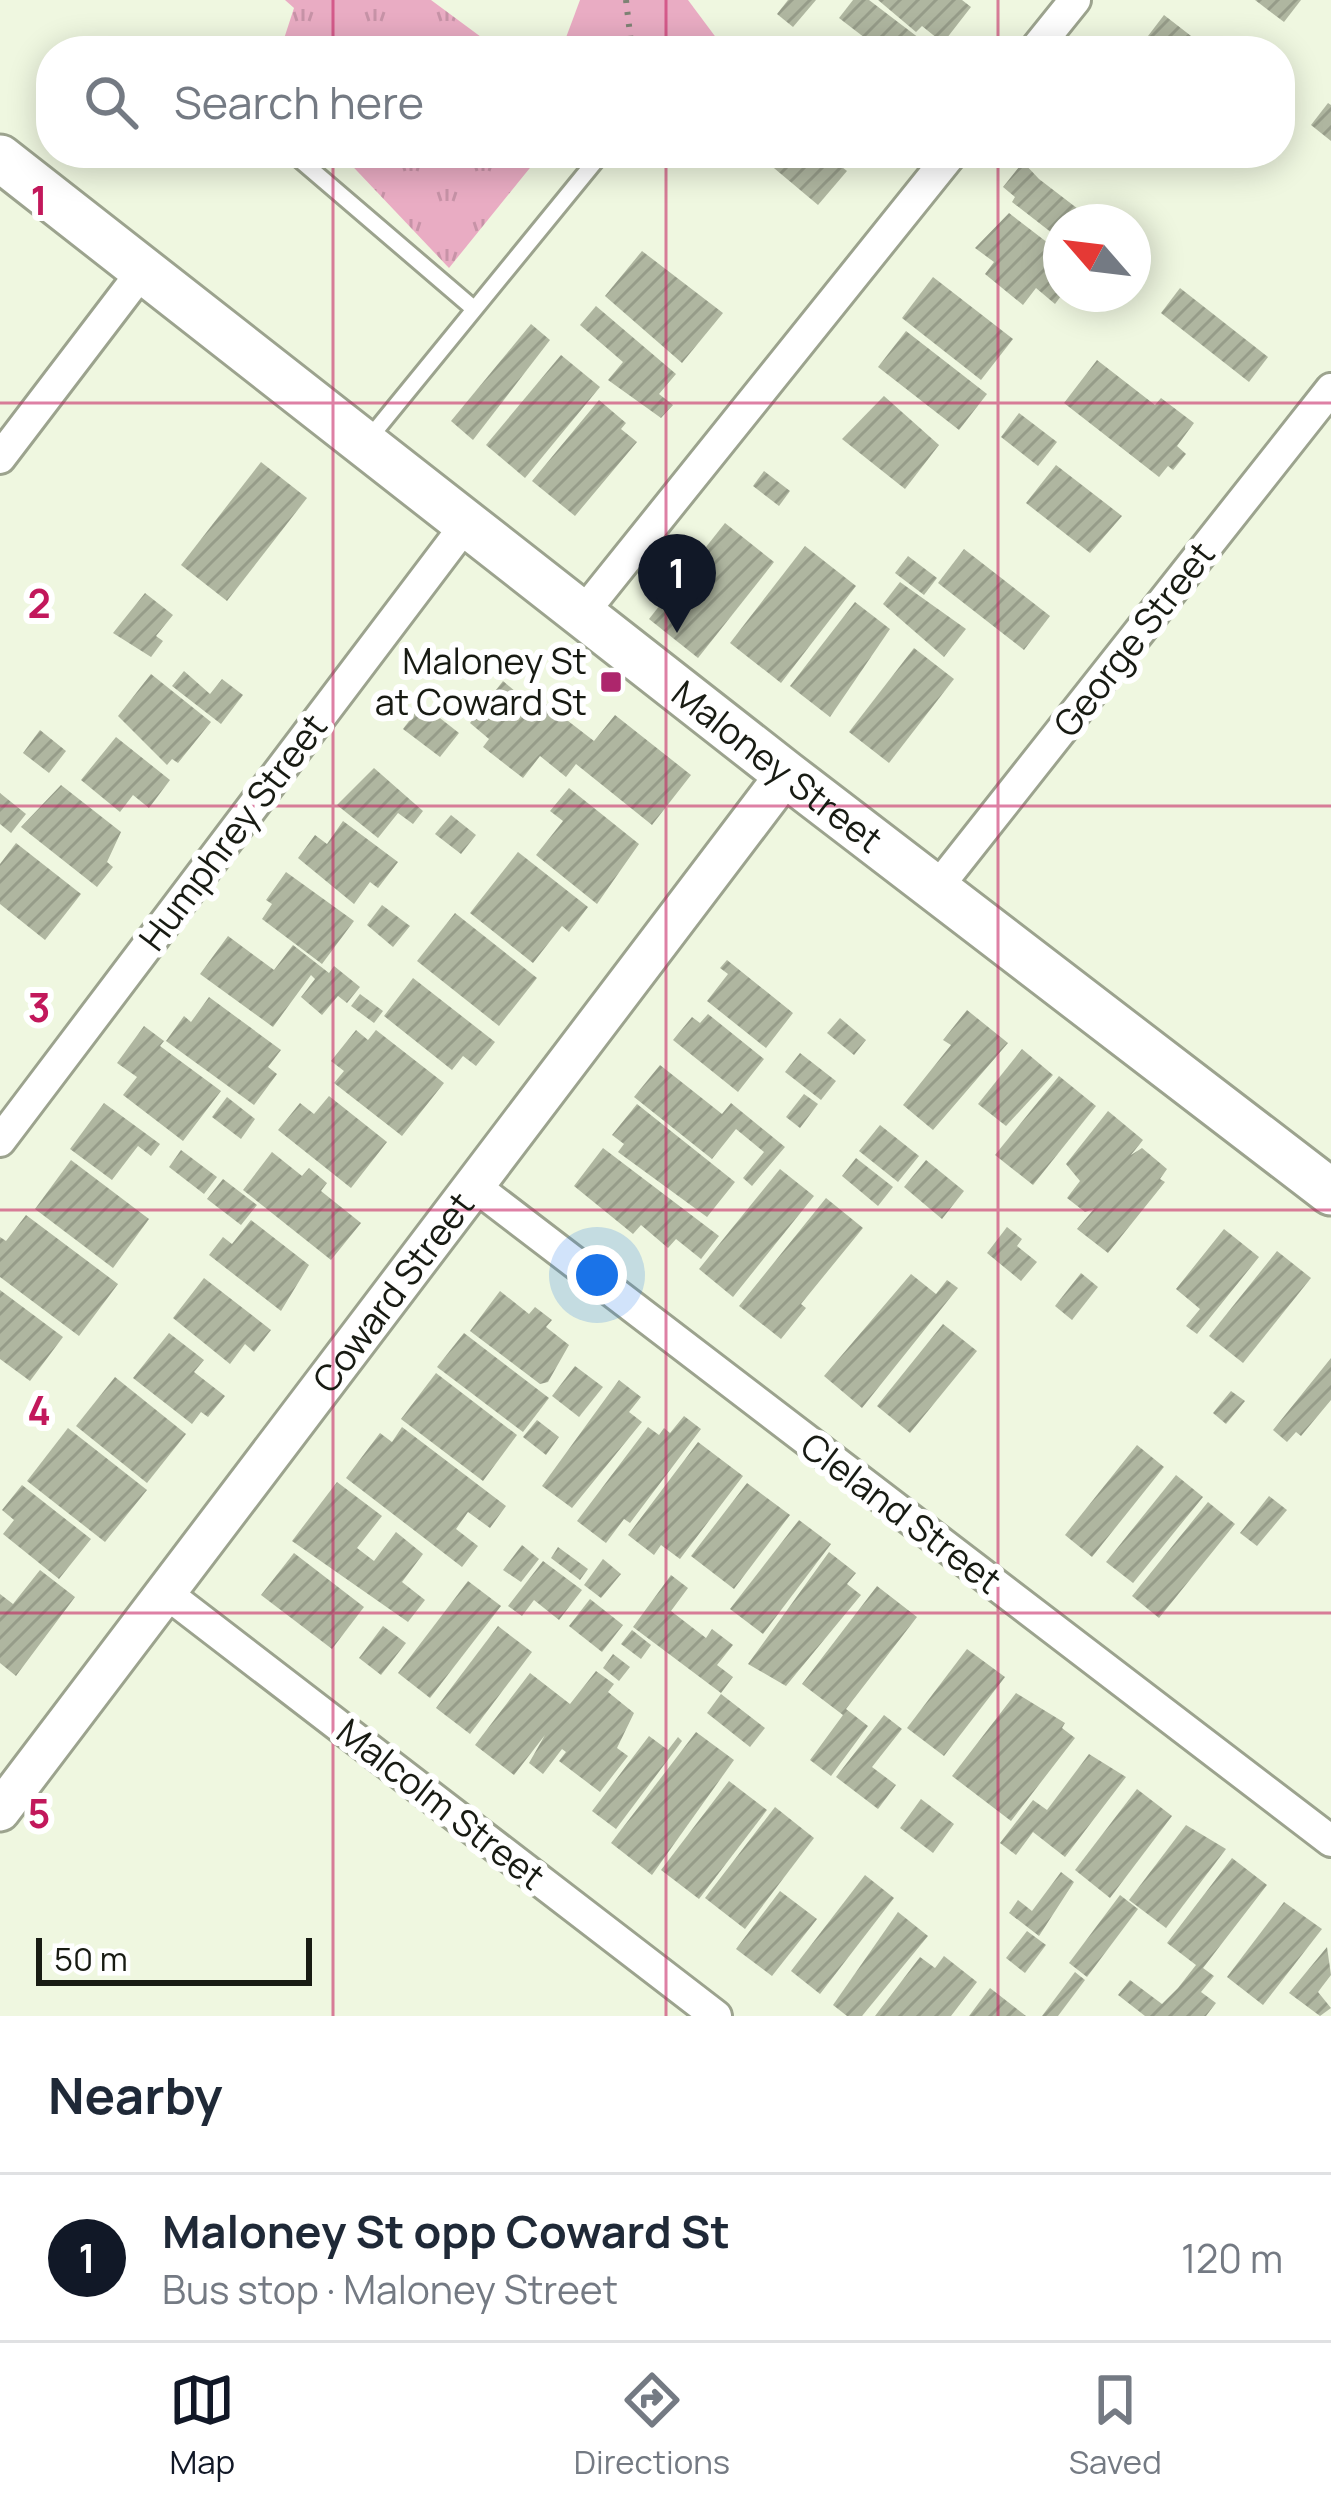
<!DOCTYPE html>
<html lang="en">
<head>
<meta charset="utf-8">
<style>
	body { margin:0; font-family:Manrope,sans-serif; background:#f2f2f3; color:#1f2937 }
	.compass { position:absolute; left:1043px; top:204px; width:108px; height:108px; border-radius:50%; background:#fff; box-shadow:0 6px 30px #0003; rotate:298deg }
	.scale { position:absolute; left:36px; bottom:30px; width:276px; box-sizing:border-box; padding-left:12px; border:6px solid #181b13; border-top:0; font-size:33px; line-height:42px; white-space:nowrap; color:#181b13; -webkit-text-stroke:9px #fff; paint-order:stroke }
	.you { position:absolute; left:597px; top:1275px; width:42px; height:42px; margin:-30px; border:9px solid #fff; border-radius:50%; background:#1a73e8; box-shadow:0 0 0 18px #1a73e833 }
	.badge { display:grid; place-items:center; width:78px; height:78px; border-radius:50%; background:#111827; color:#fff; font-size:39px; font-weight:700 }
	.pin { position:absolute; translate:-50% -99px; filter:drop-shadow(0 3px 6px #0008) }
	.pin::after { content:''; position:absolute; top:63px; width:42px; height:36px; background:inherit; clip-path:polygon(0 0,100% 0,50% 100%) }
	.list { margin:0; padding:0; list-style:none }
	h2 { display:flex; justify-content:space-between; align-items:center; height:156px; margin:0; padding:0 48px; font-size:51px }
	h2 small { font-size:39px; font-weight:400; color:#747a83 }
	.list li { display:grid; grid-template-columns:78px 1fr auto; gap:36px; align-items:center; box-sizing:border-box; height:168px; padding:0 48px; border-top:3px solid #e0e1e3 }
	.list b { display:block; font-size:45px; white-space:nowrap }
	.list p { margin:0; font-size:39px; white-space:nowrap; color:#747a83 }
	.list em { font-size:39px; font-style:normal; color:#747a83 }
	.icon { flex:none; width:66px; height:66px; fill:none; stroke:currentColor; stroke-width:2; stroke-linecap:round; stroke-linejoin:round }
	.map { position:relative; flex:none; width:1331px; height:2016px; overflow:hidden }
	.search { position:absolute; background:#fff; box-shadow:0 6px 30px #0003; left:36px; right:36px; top:36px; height:132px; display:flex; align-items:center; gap:30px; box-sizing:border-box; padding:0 42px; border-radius:48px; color:#747a83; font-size:45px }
	.sheet { height:324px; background:#fff }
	nav { display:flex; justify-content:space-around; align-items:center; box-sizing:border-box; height:168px; border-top:3px solid #e0e1e3; background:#fff; font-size:33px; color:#747a83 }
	nav a { display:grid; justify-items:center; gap:6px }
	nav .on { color:#111827 }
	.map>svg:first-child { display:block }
	.grass { fill:url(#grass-tufts) }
	.park { fill:#e9acc3 }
	.building { fill:url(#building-hatch) }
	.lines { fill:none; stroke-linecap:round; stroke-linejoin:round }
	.service-casing { stroke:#9ca38e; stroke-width:21 }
	.minor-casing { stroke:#9ca38e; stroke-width:36 }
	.tertiary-casing { stroke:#9ca38e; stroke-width:45 }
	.secondary-casing { stroke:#9ca38e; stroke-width:51 }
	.path { stroke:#7d8273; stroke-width:6; stroke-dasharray:3 9; stroke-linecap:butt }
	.service { stroke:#fff; stroke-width:15 }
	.minor { stroke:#fff; stroke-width:30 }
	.tertiary { stroke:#fff; stroke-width:39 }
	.secondary { stroke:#fff; stroke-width:45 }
	.grid { fill:none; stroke:#c2185b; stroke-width:3; stroke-opacity:0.55 }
	.poi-dot { fill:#ad266c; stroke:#fff; stroke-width:4.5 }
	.labels { text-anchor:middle; stroke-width:12; stroke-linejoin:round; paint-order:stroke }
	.street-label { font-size:36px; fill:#181b13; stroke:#fff }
	.poi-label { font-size:36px; fill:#181b13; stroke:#fff; text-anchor:end }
	.grid-label { font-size:39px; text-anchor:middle; font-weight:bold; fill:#c2185b; stroke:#fff; stroke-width:12; stroke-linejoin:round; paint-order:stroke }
</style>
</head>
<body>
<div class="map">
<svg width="1331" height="2016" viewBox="0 0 1331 2016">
	<defs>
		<pattern id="grass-tufts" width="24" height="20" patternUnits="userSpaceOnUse" patternTransform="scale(3)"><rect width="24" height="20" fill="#e9acc3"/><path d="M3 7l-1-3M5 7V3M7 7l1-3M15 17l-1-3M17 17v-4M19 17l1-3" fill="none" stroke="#c793a7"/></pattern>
		<pattern id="building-hatch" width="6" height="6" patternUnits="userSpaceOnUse" patternTransform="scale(3)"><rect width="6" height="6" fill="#afb6a0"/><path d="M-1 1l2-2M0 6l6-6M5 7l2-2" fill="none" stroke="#969c89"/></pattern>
	</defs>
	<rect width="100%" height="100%" fill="#eff7e0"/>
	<!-- grass -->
	<g class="grass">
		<polygon points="285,0 431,0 500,51 280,51 294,8"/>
		<polygon points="340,153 542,153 449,268"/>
	</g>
	<!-- park -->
	<polygon class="park" points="580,0 688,0 726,51 561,51"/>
	<!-- building -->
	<g class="building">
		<polygon points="788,0 816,0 793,27 777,14"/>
		<polygon points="853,0 869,0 936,51 882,51 839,18"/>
		<polygon points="878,0 962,0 971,7 943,43 922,26 916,32"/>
		<polygon points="1255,0 1301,0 1284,22"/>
		<polygon points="1164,15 1204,46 1199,51 1158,51 1161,46 1148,36"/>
		<polygon points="1328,103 1331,105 1331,141 1311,125"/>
		<polygon points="756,153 824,153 847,171 818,205"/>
		<polygon points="1023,162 1039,179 1095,222 1061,222 1061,240 1012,202 1015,197 1003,187"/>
		<polygon points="1009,213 1061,253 1061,296 1055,304 1036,288 1023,305 985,274 994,262 975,248"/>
		<polygon points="642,251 723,313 682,363 605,296"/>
		<polygon points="933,277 1013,339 981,380 902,318"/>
		<polygon points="1180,288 1268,357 1249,382 1161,313"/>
		<polygon points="596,306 676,374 659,394 673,405 661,418 608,380 623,362 580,325"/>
		<polygon points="531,324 550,340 473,440 451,421"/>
		<polygon points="906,331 987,394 959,430 878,367"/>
		<polygon points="561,355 600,387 525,478 486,445"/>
		<polygon points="1097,360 1155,405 1161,398 1194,423 1177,446 1186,454 1173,470 1168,466 1159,477 1064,403"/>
		<polygon points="884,396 939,445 905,489 842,439"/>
		<polygon points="599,400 626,423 621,429 637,442 575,516 532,481"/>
		<polygon points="1019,413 1057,442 1038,466 1001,437"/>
		<polygon points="261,462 307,498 227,601 181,565"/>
		<polygon points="1056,465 1122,516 1090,553 1026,503"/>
		<polygon points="764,471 790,491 779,506 753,486"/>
		<polygon points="725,523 774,562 698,658 649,619"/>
		<polygon points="805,546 856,586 781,683 730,643"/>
		<polygon points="964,549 1050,616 1024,650 938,583"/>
		<polygon points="908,556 937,578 924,595 895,573"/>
		<polygon points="900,582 966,629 944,657 883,604"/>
		<polygon points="145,593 173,615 156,636 163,641 151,657 113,633"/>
		<polygon points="855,602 890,629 830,717 790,686"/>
		<polygon points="914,648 954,679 889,763 849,732"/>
		<polygon points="184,671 210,694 222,679 243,695 221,724 172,686"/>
		<polygon points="151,674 211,722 178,763 172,759 167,765 118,716"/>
		<polygon points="503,681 522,697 528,690 594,741 615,715 691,775 652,825 576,764 566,777 540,756 523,778 483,747 489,739 470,723"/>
		<polygon points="422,704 459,733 440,757 403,729"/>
		<polygon points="40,730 66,751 49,773 23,753"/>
		<polygon points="116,737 170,780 149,808 133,795 120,812 81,780"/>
		<polygon points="374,768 423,811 413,824 398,813 378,838 337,805"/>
		<polygon points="61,785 121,832 107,862 113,867 97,887 21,827"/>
		<polygon points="569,788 639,844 597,904 536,855 563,821 550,811"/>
		<polygon points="0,793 26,814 11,833 0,824"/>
		<polygon points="451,815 476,835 461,854 435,834"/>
		<polygon points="343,821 398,862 378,888 370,882 354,904 298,858 315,835 327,844"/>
		<polygon points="16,843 81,894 45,940 0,904 0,864"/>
		<polygon points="518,852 588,907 569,932 562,926 533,963 470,913"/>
		<polygon points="286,872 354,921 322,964 262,919 272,904 266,900"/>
		<polygon points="382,905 410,926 393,947 367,925"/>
		<polygon points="455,913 537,978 499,1026 417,961"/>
		<polygon points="228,936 274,970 293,945 329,973 334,966 360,987 347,1003 338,996 322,1015 301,997 315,979 311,975 273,1027 200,974"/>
		<polygon points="727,960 793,1013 766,1048 707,1001 728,974 720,968"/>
		<polygon points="413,978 495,1042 476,1066 463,1056 452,1070 384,1016"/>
		<polygon points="360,994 383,1011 374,1023 351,1006"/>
		<polygon points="209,997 281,1050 268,1067 277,1074 254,1105 166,1041 184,1016 191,1022"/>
		<polygon points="967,1010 1008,1043 933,1130 903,1105 951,1045 943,1040"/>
		<polygon points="708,1014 764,1059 738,1092 673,1040 692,1017 700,1023"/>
		<polygon points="840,1018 866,1040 854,1055 827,1033"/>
		<polygon points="144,1026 164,1041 160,1046 221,1091 183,1141 123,1095 137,1077 117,1063"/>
		<polygon points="356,1030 368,1040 376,1030 444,1083 402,1136 334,1083 344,1071 331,1061"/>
		<polygon points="1022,1049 1053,1075 1006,1126 978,1104"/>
		<polygon points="800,1053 836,1081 821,1100 785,1072"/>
		<polygon points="660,1065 722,1114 731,1103 785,1147 752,1186 743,1178 764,1152 736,1129 712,1159 634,1097"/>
		<polygon points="1059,1076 1096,1106 1033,1185 995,1155"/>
		<polygon points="804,1094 818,1104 800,1128 786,1117"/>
		<polygon points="329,1096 387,1142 351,1188 278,1130 300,1103 314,1114"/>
		<polygon points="227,1097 255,1119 241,1139 212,1117"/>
		<polygon points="104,1103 160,1144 151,1156 138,1146 112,1180 70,1149"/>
		<polygon points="637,1104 735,1182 707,1217 618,1152 624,1144 612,1135"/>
		<polygon points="1108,1111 1143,1140 1131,1155 1142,1148 1167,1169 1160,1179 1165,1182 1108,1253 1077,1229 1094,1209 1085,1212 1067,1198 1080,1181 1066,1164"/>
		<polygon points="880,1125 919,1156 898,1182 859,1151"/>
		<polygon points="603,1148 719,1236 701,1259 676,1239 668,1248 641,1225 633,1234 574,1186"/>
		<polygon points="181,1150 217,1177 204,1194 169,1167"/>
		<polygon points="272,1152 302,1176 309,1168 327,1183 321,1191 361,1223 331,1260 243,1190"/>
		<polygon points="856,1158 893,1187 878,1206 842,1176"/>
		<polygon points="71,1160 149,1219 113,1268 35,1209"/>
		<polygon points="926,1160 964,1191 942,1219 904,1187"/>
		<polygon points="780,1169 814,1196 733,1297 699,1269"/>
		<polygon points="223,1179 257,1205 241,1225 207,1199"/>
		<polygon points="826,1198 863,1228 801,1304 806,1308 781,1339 739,1306"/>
		<polygon points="26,1215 118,1284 79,1336 0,1277 0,1237 6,1241"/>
		<polygon points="251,1220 309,1265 281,1311 209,1255 223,1237 232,1244"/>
		<polygon points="1007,1227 1022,1239 1017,1246 1037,1262 1021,1281 987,1253"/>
		<polygon points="1224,1229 1259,1257 1197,1334 1186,1326 1200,1309 1176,1289"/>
		<polygon points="1277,1251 1311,1278 1243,1363 1209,1336"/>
		<polygon points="1081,1273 1098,1287 1072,1320 1055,1306"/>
		<polygon points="911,1274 936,1294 947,1280 958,1288 862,1408 824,1376"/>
		<polygon points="204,1278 271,1330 254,1352 245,1344 230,1364 173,1318"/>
		<polygon points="0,1290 63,1337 30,1381 0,1359"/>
		<polygon points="500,1291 529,1314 535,1307 552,1320 546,1327 569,1345 548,1382 540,1384 470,1331"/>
		<polygon points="943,1324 977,1351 910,1433 877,1406"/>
		<polygon points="169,1333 204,1360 194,1372 225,1396 208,1417 201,1412 192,1424 133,1378"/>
		<polygon points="464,1333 549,1398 523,1432 437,1367"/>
		<polygon points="1331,1358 1331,1400 1301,1436 1296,1432 1287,1442 1273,1430"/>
		<polygon points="575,1366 603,1387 579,1417 552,1396"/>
		<polygon points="436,1373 517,1435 483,1481 401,1419"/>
		<polygon points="115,1377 186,1434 147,1483 76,1426"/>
		<polygon points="619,1380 641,1397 629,1412 642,1422 572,1508 542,1486"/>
		<polygon points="1231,1391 1245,1401 1226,1424 1213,1413"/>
		<polygon points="684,1416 701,1429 630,1523 624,1519 606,1543 577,1521 648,1427 659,1435 664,1428 670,1433"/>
		<polygon points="537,1420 559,1437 546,1455 523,1437"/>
		<polygon points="402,1427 506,1506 490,1528 468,1512 456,1529 478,1546 462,1567 346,1478 380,1433 392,1442"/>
		<polygon points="68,1428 147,1490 105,1542 27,1481"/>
		<polygon points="698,1442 743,1476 680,1559 661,1545 654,1555 628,1535"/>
		<polygon points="1137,1445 1164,1467 1092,1557 1065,1535"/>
		<polygon points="1176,1475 1203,1497 1133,1583 1106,1562"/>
		<polygon points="337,1482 382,1516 357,1548 374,1561 396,1532 423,1554 402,1582 425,1600 408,1622 292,1541"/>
		<polygon points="747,1483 790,1515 734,1589 691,1556"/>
		<polygon points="22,1485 91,1539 59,1579 3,1534 14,1520 2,1510"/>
		<polygon points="1269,1496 1287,1510 1257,1546 1240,1533"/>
		<polygon points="1208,1502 1235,1524 1159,1618 1132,1596"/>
		<polygon points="799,1520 831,1544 763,1634 730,1609"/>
		<polygon points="522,1545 539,1559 521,1582 503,1570"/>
		<polygon points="558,1547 588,1569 580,1580 551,1558"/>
		<polygon points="829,1552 856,1573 847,1584 861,1595 786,1686 748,1664"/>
		<polygon points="294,1553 364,1607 332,1649 261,1595"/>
		<polygon points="603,1559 621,1574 601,1598 584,1585"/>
		<polygon points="543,1561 582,1590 559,1620 534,1600 522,1616 508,1606"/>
		<polygon points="40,1570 75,1597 16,1676 0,1663 0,1594 13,1604"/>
		<polygon points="671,1575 688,1588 671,1611 706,1638 712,1629 733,1645 717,1665 733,1677 721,1693 633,1627"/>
		<polygon points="468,1581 501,1606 430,1698 398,1673"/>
		<polygon points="877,1586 917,1617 846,1709 868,1726 831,1776 810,1760 843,1715 802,1684"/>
		<polygon points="590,1599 623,1625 602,1652 569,1626"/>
		<polygon points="383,1626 406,1643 381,1675 359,1658"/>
		<polygon points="498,1626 532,1652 470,1734 436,1708"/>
		<polygon points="632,1630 651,1645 641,1659 621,1644"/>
		<polygon points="967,1649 1005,1677 944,1756 907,1728"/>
		<polygon points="613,1654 630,1667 619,1681 603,1668"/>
		<polygon points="596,1671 614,1684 608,1692 634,1713 617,1748 628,1756 600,1792 559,1761 566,1752 562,1749 543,1774 529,1763 545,1735 514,1775 475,1745 530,1673 570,1704"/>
		<polygon points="1016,1693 1065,1723 1062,1728 1075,1738 1011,1821 952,1776"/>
		<polygon points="721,1694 765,1728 750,1747 707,1713"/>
		<polygon points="884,1715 902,1729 872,1767 896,1785 878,1809 836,1777"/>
		<polygon points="696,1732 734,1760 652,1875 611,1843"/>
		<polygon points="649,1736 668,1750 678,1737 682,1741 616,1829 592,1811"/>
		<polygon points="1089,1754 1126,1777 1065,1857 1033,1832 1016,1855 1000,1843 1033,1800 1047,1810"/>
		<polygon points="729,1781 767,1810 699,1899 661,1870"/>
		<polygon points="1137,1789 1172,1816 1110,1898 1075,1870"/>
		<polygon points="921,1799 954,1824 933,1853 900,1828"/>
		<polygon points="775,1807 814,1838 745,1929 705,1898"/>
		<polygon points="1186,1825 1226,1849 1166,1928 1129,1900"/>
		<polygon points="1232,1858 1267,1885 1203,1968 1214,1976 1201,1992 1216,2003 1206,2016 1145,2016 1118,1995 1130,1980 1162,2004 1178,1988 1196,1965 1167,1943"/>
		<polygon points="1061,1872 1074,1882 1039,1936 1009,1913 1018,1900 1032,1911"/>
		<polygon points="865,1875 894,1898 820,1994 791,1971"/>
		<polygon points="780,1891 817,1919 772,1976 736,1949"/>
		<polygon points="1120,1895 1138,1909 1087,1977 1069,1963"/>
		<polygon points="1284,1902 1322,1929 1263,2005 1227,1977"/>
		<polygon points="898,1912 928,1936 862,2016 847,2016 833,2005"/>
		<polygon points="1027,1931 1046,1945 1025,1973 1006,1958"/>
		<polygon points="1327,1947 1331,1975 1318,1992 1331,2008 1320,2016 1289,1993"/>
		<polygon points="944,1956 977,1982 951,2016 875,2016 920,1957 935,1968"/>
		<polygon points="1075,1972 1085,1980 1058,2016 1042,2016"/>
		<polygon points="990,1988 1026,2016 969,2016"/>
	</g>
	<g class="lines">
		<!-- service casing -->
		<g class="service-casing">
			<g id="service">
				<polyline points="292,153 473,308"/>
				<polyline points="367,441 602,153"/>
			</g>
		</g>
		<!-- minor casing -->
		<g class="minor-casing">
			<g id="minor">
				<polyline points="1034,51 1075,0"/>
				<polyline points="0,458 144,269"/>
				<polyline points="582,614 952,153"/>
				<polyline points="936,889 1331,389"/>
				<polyline points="0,1141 467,523"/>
				<polyline points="472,1184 1331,1841"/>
				<polyline points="166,1593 716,2016"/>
			</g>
		</g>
		<!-- tertiary casing -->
		<g class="tertiary-casing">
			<g id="tertiary">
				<path id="s1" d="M0,1811L786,774"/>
			</g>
		</g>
		<!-- secondary casing -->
		<g class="secondary-casing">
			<g id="secondary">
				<path id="s2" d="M0,158L786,774L1331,1192"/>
			</g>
		</g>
		<!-- path -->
		<polyline class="path" points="626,0 632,51"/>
		<!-- service -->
		<use href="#service" class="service"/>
		<!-- minor -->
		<use href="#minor" class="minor"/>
		<!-- tertiary -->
		<use href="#tertiary" class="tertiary"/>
		<!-- secondary -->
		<use href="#secondary" class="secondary"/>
	</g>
	<!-- grid -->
	<path class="grid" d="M333,0V51M666,0V51M998,0V51M333,153V2016M666,153V2016M998,153V2016M0,403H1331M0,806H1331M0,1210H1331M0,1613H1331"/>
	<!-- markers -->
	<rect class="poi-dot" x="599" y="670" width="24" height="24" rx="6"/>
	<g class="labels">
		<!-- street labels -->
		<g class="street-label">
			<text transform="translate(1134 639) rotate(-52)" y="13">George Street</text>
			<text dy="13" stroke="none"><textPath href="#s2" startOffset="987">Maloney Street</textPath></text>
			<text transform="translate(233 832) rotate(-53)" y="13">Humphrey Street</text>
			<text dy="13" stroke="none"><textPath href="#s1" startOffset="651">Coward Street</textPath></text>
			<text transform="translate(901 1513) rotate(37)" y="13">Cleland Street</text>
			<text transform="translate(441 1804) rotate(38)" y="13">Malcolm Street</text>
		</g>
		<!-- poi labels -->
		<g class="poi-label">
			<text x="587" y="674">Maloney St<tspan x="587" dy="41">at Coward St</tspan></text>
		</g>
	</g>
	<g class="grid-label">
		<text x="39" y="215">1</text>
		<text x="39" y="618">2</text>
		<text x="39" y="1022">3</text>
		<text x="39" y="1425">4</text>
		<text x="39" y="1828">5</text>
	</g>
</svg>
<svg class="compass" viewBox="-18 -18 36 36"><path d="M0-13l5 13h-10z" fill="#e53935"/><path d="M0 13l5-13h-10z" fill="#747a83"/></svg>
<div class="scale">50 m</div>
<div class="you"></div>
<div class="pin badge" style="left:677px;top:633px">1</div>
<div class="search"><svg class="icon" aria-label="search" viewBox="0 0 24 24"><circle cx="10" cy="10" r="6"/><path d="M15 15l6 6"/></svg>Search here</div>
</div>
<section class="sheet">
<h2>Nearby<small></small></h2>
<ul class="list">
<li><span class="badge">1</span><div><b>Maloney St opp Coward St</b><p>Bus stop · Maloney Street</p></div><em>120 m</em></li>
</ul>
</section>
<nav>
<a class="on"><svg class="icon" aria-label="map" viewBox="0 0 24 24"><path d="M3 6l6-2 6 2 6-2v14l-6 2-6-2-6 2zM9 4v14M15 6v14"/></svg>Map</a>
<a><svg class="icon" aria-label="directions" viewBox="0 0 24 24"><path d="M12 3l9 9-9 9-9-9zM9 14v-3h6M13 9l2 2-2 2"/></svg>Directions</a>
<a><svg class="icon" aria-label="saved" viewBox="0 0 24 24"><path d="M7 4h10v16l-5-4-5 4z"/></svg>Saved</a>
</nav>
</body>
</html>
